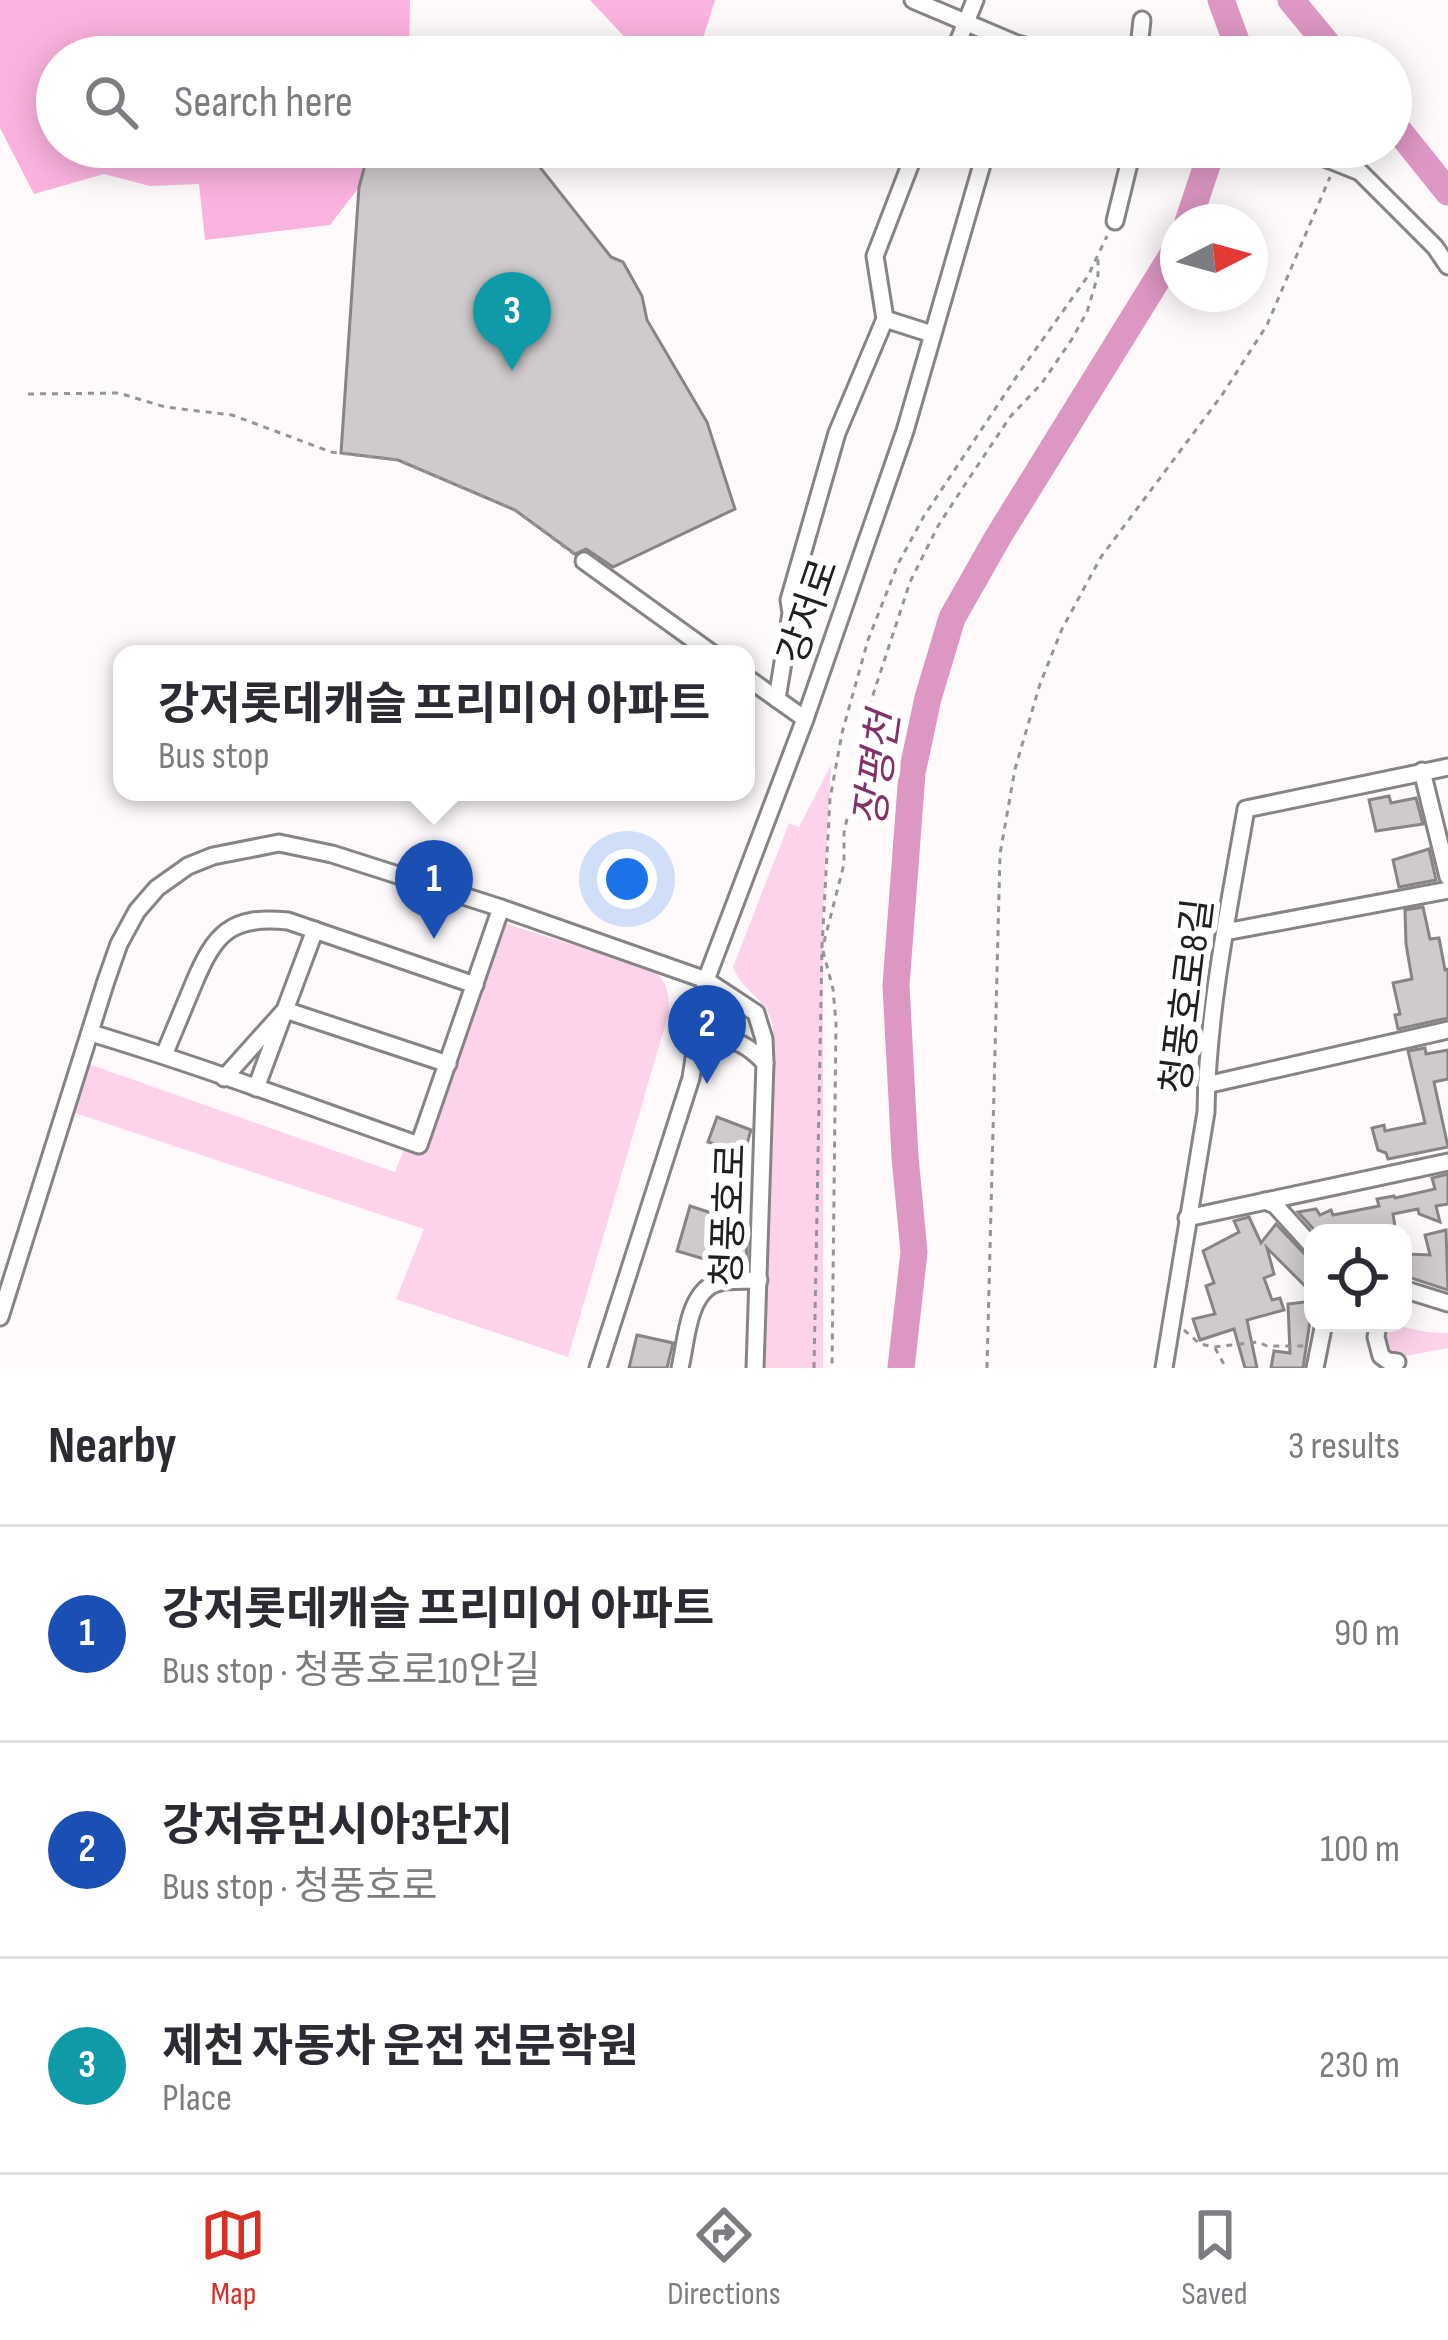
<!DOCTYPE html>
<html lang="en">
<head>
<meta charset="utf-8">
<style>
	body { margin:0; font-family:"Sofia Sans Condensed","Noto Sans KR",sans-serif; background:#f2f2f3; color:#2b2b33 }
	.controls { position:absolute; right:36px; bottom:36px; display:grid; overflow:hidden; border-radius:24px; box-shadow:0 6px 30px #0003 }
	.controls button { width:108px; height:108px; display:grid; place-items:center; padding:0; border:0; border-bottom:3px solid #e1e1e2; background:#fff; color:#2b2b33; font:60px sans-serif }
	.compass { position:absolute; left:1160px; top:204px; width:108px; height:108px; border-radius:50%; background:#fff; box-shadow:0 6px 30px #0003; rotate:84deg }
	.you { position:absolute; left:627px; top:879px; width:42px; height:42px; margin:-30px; border:9px solid #fff; border-radius:50%; background:#1a73e8; box-shadow:0 0 0 18px #1a73e833 }
	.badge { display:grid; place-items:center; width:78px; height:78px; border-radius:50%; background:#d93025; color:#fff; font-size:39px; font-weight:700 }
	.pin { position:absolute; translate:-50% -99px; filter:drop-shadow(0 3px 6px #0008) }
	.pin::after { content:''; position:absolute; top:63px; width:42px; height:36px; background:inherit; clip-path:polygon(0 0,100% 0,50% 100%) }
	.popup { position:absolute; left:113px; top:645px; width:642px; height:156px; box-sizing:border-box; display:grid; place-content:center; border-radius:24px; background:#fff; filter:drop-shadow(0 3px 9px #0005); font-size:39px; white-space:nowrap; color:#7c7c81 }
	.popup b { font-size:45px; color:#2b2b33 }
	.popup::after { content:''; position:absolute; left:50%; top:100%; margin-left:-24px; border:24px solid transparent; border-top-color:#fff }
	.list { margin:0; padding:0; list-style:none }
	h2 { display:flex; justify-content:space-between; align-items:center; height:156px; margin:0; padding:0 48px; font-size:51px }
	h2 small { font-size:39px; font-weight:400; color:#7c7c81 }
	.list li { display:grid; grid-template-columns:78px 1fr auto; gap:36px; align-items:center; box-sizing:border-box; height:216px; padding:0 48px; border-top:3px solid #e1e1e2 }
	.list b { display:block; font-size:45px; white-space:nowrap }
	.list p { margin:0; font-size:39px; white-space:nowrap; color:#7c7c81 }
	.list em { font-size:39px; font-style:normal; color:#7c7c81 }
	.icon { flex:none; width:66px; height:66px; fill:none; stroke:currentColor; stroke-width:2; stroke-linecap:round; stroke-linejoin:round }
	.map { position:relative; flex:none; width:1448px; height:1368px; overflow:hidden }
	.search { position:absolute; background:#fff; box-shadow:0 6px 30px #0003; left:36px; right:36px; top:36px; height:132px; display:flex; align-items:center; gap:30px; box-sizing:border-box; padding:0 42px; border-radius:66px; color:#7c7c81; font-size:45px }
	.sheet { height:804px; background:#fff }
	nav { display:flex; justify-content:space-around; align-items:center; box-sizing:border-box; height:168px; border-top:3px solid #e1e1e2; background:#fff; font-size:33px; color:#7c7c81 }
	nav a { display:grid; justify-items:center; gap:6px }
	nav .on { color:#d93025 }
	.map>svg:first-child { display:block }
	.green { fill:#fdd3ec }
	.forest { fill:#fab2de }
	.lines { fill:none; stroke-linecap:round; stroke-linejoin:round }
	.river { stroke:#dd97c3; stroke-width:27 }
	.building { fill:#cecacd; stroke:#888486; stroke-width:3 }
	.minor-casing { stroke:#878486; stroke-width:21 }
	.path { stroke:#969495; stroke-width:3; stroke-dasharray:6 6; stroke-linecap:butt }
	.minor { stroke:#fff; stroke-width:15 }
	.labels { text-anchor:middle; stroke-width:12; stroke-linejoin:round; paint-order:stroke }
	.street-label { font-size:39px; fill:#212021; stroke:#fff }
	.water-label { font-size:42px; font-style:italic; fill:#833169; stroke:#fff }
</style>
</head>
<body>
<div class="map">
<svg width="1448" height="1368" viewBox="0 0 1448 1368">
	<rect width="100%" height="100%" fill="#fefafc"/>
	<!-- green -->
	<g class="green">
		<path d="M831,765L823,914V1368H765L773,1030C769,997 743,994 733,967L789,823L799,827Z"/>
		<path d="M497,921L653,970C668,982 669,994 669,1012L568,1357L396,1299L424,1229L66,1110L80,1061L395,1172Z"/>
		<polygon points="1383,1323 1428,1332 1448,1333 1448,1348 1396,1358 1381,1348"/>
	</g>
	<!-- forest -->
	<g class="forest">
		<polygon points="0,0 410,0 409,57 57,57 57,147 380,147 374,168 330,225 205,240 199,184 150,186 104,174 34,194 0,128"/>
		<polygon points="590,0 715,0 699,51 643,57"/>
	</g>
	<g class="lines">
		<!-- river -->
		<g class="river">
			<polyline points="1221,0 1242,57"/>
			<polyline points="1291,0 1338,57"/>
			<polyline points="1391,121 1448,192"/>
			<polyline points="1188,222 1213,147"/>
			<polyline points="901,1368 914,1252 905,1157 896,985 912,773 928,698 952,618 998,537 1178,246"/>
		</g>
	</g>
	<!-- building -->
	<g class="building">
		<polygon points="370,147 524,147 611,257 623,262 642,296 647,320 707,422 735,509 613,567 586,549 575,554 515,510 398,460 341,453 359,187"/>
		<polygon points="1389,796 1391,803 1416,798 1423,824 1376,831 1369,800"/>
		<polygon points="1429,849 1436,880 1399,887 1393,860"/>
		<polygon points="1423,907 1430,939 1439,938 1445,970 1448,969 1448,1018 1398,1029 1395,1015 1400,1014 1393,983 1412,979 1406,944 1405,910"/>
		<polygon points="1425,1048 1426,1054 1448,1050 1448,1079 1434,1082 1448,1147 1388,1159 1386,1153 1378,1150 1372,1128 1384,1125 1385,1131 1425,1123 1408,1051"/>
		<polygon points="717,1117 751,1130 744,1154 708,1142"/>
		<polygon points="1448,1174 1448,1204 1436,1206 1440,1222 1419,1214 1418,1209 1393,1214 1396,1233 1317,1233 1298,1212 1316,1209 1320,1215 1331,1210 1333,1215 1379,1206 1377,1199 1394,1196 1395,1198 1435,1189 1432,1178"/>
		<polygon points="690,1206 724,1217 719,1235 747,1243 746,1263 731,1267 677,1251"/>
		<polygon points="1249,1217 1261,1243 1276,1224 1313,1263 1313,1294 1267,1248 1274,1274 1264,1278 1272,1300 1280,1298 1284,1310 1247,1320 1257,1368 1245,1368 1234,1329 1200,1340 1193,1319 1215,1314 1206,1286 1214,1283 1203,1251 1239,1232 1234,1221"/>
		<polygon points="1446,1230 1448,1290 1405,1276 1406,1254 1430,1255 1425,1235"/>
		<polygon points="1313,1301 1303,1368 1271,1368 1274,1351 1290,1353 1288,1304"/>
		<polygon points="637,1335 673,1343 667,1368 629,1368"/>
	</g>
	<g class="lines">
		<!-- minor casing -->
		<g class="minor-casing">
			<g id="minor">
				<polyline points="913,0 1017,44 1065,57"/>
				<polyline points="952,57 975,0"/>
				<polyline points="1138,57 1142,20"/>
				<polyline points="1297,147 1360,172 1435,247 1448,266"/>
				<polyline points="1115,221 1133,147"/>
				<polyline points="885,319 932,334"/>
				<polyline points="584,561 713,654"/>
				<polyline points="746,677 805,719"/>
				<polyline points="777,699 791,613 789,600 837,433 885,319 875,256 917,147"/>
				<polyline points="1422,771 1448,877"/>
				<polyline points="1225,932 1448,890"/>
				<path d="M91,1033C201,1066 310,1107 419,1145L501,908"/>
				<path d="M164,1055C174,1031 184,1007 194,983C215,933 231,915 288,921L475,985"/>
				<path d="M698,1065C718,1028 741,1038 765,1063"/>
				<polyline points="224,1078 285,1010 315,930"/>
				<polyline points="1206,1085 1448,1030"/>
				<polyline points="256,1088 285,1010 448,1064"/>
				<polyline points="1265,1201 1275,1205 1313,1247"/>
				<polyline points="1187,1218 1448,1162"/>
				<polyline points="1403,1289 1448,1303"/>
				<polyline points="0,1317 106,981 119,944 137,911 157,888 188,866 213,856 279,843 332,854 501,908 706,980 756,1013 764,1039 765,1063 755,1368"/>
				<polyline points="1378,1323 1376,1337 1381,1356 1388,1361 1397,1362"/>
				<polyline points="598,1368 691,1078 706,980 805,719 905,431 987,147"/>
				<path d="M680,1368C686,1344 687,1301 710,1286C724,1278 744,1281 759,1280"/>
				<path d="M1164,1368L1206,1112C1207,1013 1229,907 1246,809L1448,767"/>
				<polyline points="1315,1368 1324,1323"/>
			</g>
		</g>
		<!-- path -->
		<g class="path">
			<polyline points="28,394 119,393 165,407 232,415 331,452 398,460 515,510 574,554"/>
			<polyline points="824,942 844,864 844,833 872,698 910,582 938,526 962,489 1010,417 1042,383 1072,339 1087,312 1098,275 1098,257"/>
			<polyline points="823,951 833,989 836,1023 832,1368"/>
			<polyline points="1184,1330 1200,1344 1214,1347 1258,1342 1267,1346 1306,1346"/>
			<polyline points="1215,1348 1226,1368"/>
			<polyline points="814,1368 822,947 830,799 842,733 868,640 898,564 924,516 1021,370 1088,276 1107,236"/>
			<polyline points="987,1368 1000,854 1015,769 1040,684 1062,629 1101,557 1222,395 1267,325 1330,177"/>
		</g>
		<!-- minor -->
		<use href="#minor" class="minor"/>
	</g>
	<g class="labels">
		<!-- street labels -->
		<g class="street-label">
			<text transform="translate(807 611) rotate(-71)" y="14">강저로</text>
			<text transform="translate(1186 996) rotate(-83)" y="14">청풍호로8길</text>
			<text transform="translate(728 1215) rotate(-88)" y="14">청풍호로</text>
		</g>
		<!-- water labels -->
		<g class="water-label">
			<text transform="translate(876 769) rotate(-82)" y="15">장평천</text>
		</g>
	</g>
</svg>
<div class="controls">
<button><svg class="icon" aria-label="locate" viewBox="0 0 24 24"><circle cx="12" cy="12" r="6"/><path d="M12 2v4M12 18v4M2 12h4M18 12h4"/></svg></button>
</div>
<svg class="compass" viewBox="-18 -18 36 36"><path d="M0-13l5 13h-10z" fill="#e53935"/><path d="M0 13l5-13h-10z" fill="#7c7c81"/></svg>
<div class="you"></div>
<div class="pin badge" style="left:434px;top:939px;background:#1a4fb4">1</div>
<div class="popup"><b>강저롯데캐슬 프리미어 아파트</b>Bus stop</div>
<div class="pin badge" style="left:707px;top:1084px;background:#1a4fb4">2</div>
<div class="pin badge" style="left:512px;top:371px;background:#0f9aa8">3</div>
<div class="search"><svg class="icon" aria-label="search" viewBox="0 0 24 24"><circle cx="10" cy="10" r="6"/><path d="M15 15l6 6"/></svg>Search here</div>
</div>
<section class="sheet">
<h2>Nearby<small>3 results</small></h2>
<ul class="list">
<li><span class="badge" style="background:#1a4fb4">1</span><div><b>강저롯데캐슬 프리미어 아파트</b><p>Bus stop · 청풍호로10안길</p></div><em>90 m</em></li>
<li><span class="badge" style="background:#1a4fb4">2</span><div><b>강저휴먼시아3단지</b><p>Bus stop · 청풍호로</p></div><em>100 m</em></li>
<li><span class="badge" style="background:#0f9aa8">3</span><div><b>제천 자동차 운전 전문학원</b><p>Place</p></div><em>230 m</em></li>
</ul>
</section>
<nav>
<a class="on"><svg class="icon" aria-label="map" viewBox="0 0 24 24"><path d="M3 6l6-2 6 2 6-2v14l-6 2-6-2-6 2zM9 4v14M15 6v14"/></svg>Map</a>
<a><svg class="icon" aria-label="directions" viewBox="0 0 24 24"><path d="M12 3l9 9-9 9-9-9zM9 14v-3h6M13 9l2 2-2 2"/></svg>Directions</a>
<a><svg class="icon" aria-label="saved" viewBox="0 0 24 24"><path d="M7 4h10v16l-5-4-5 4z"/></svg>Saved</a>
</nav>
</body>
</html>
